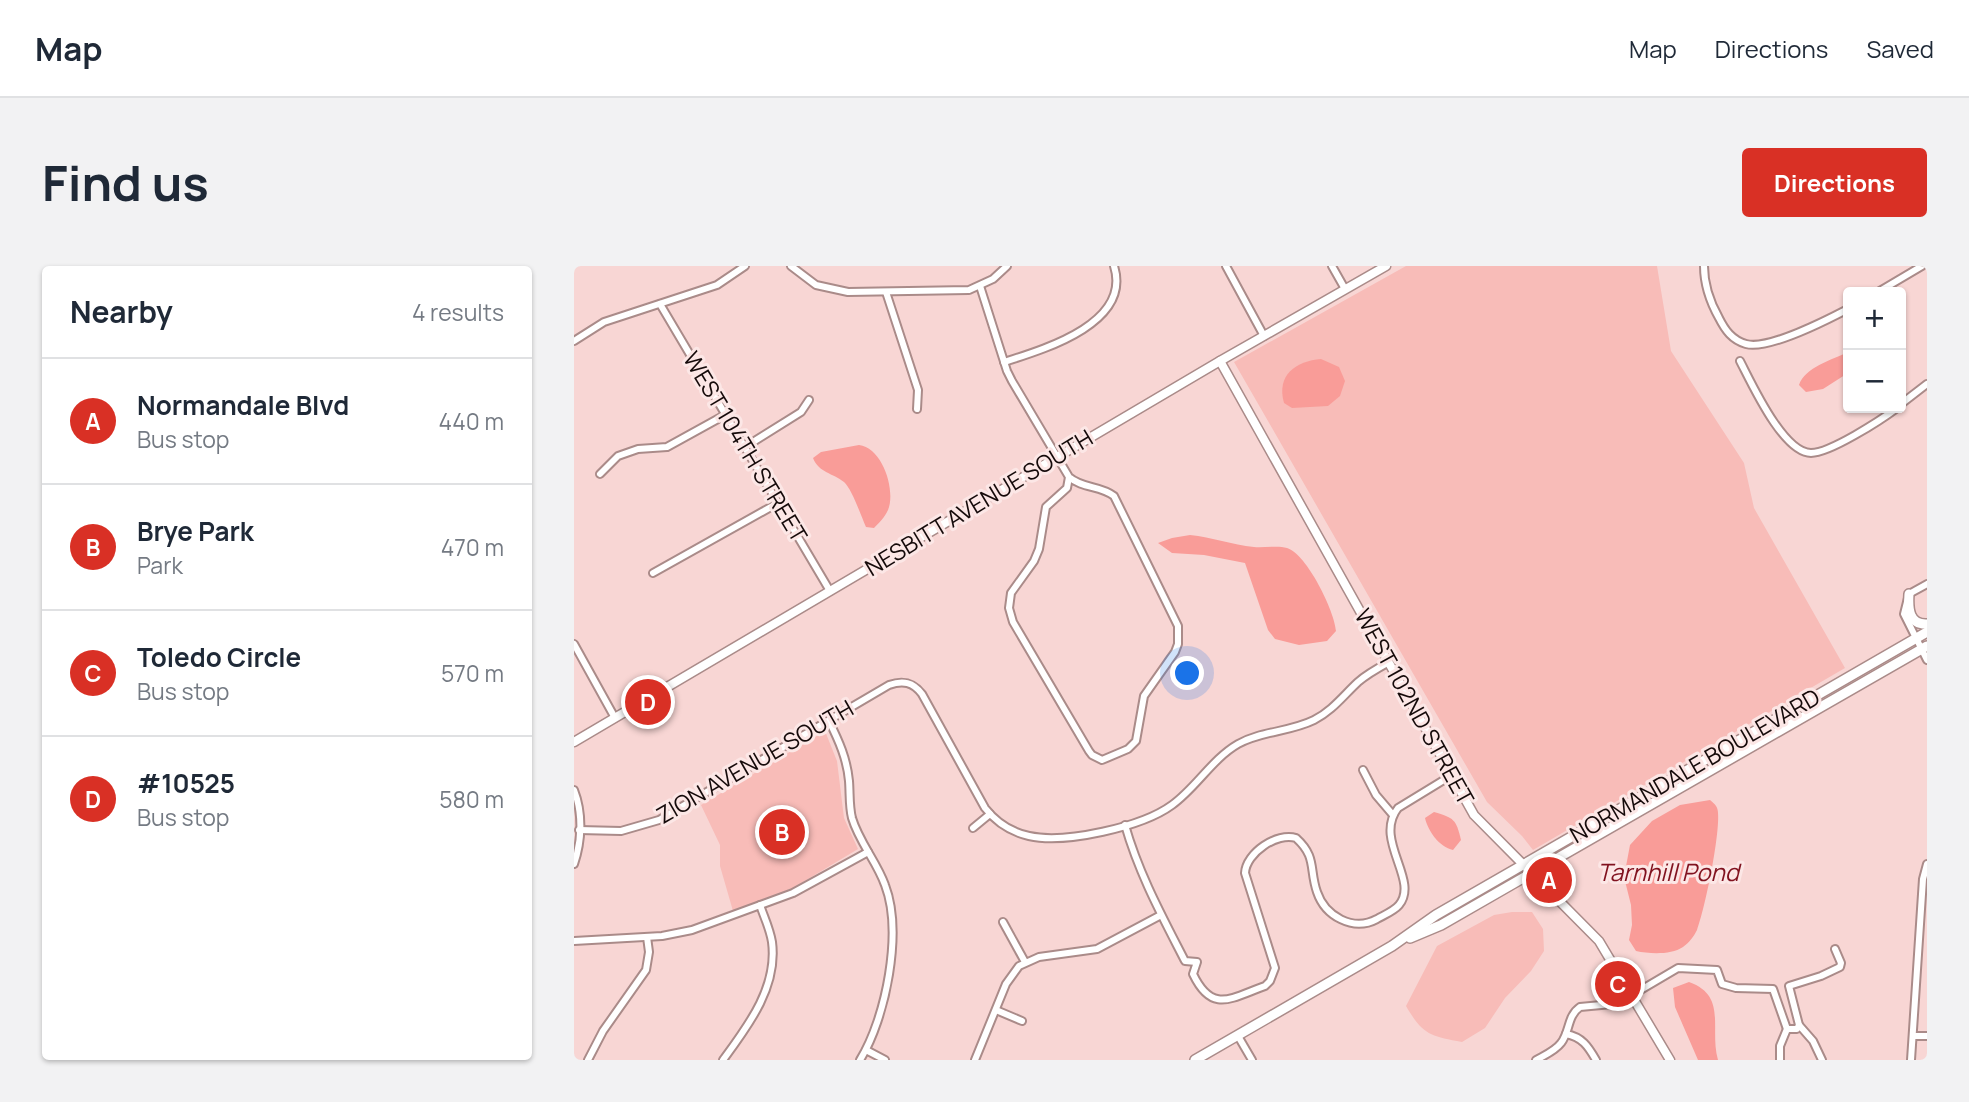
<!DOCTYPE html>
<html lang="en">
<head>
<meta charset="utf-8">
<style>
	body { margin:0; font-family:Manrope,sans-serif; background:#f2f2f3; color:#1f2937 }
	.controls { position:absolute; right:21px; top:21px; display:grid; overflow:hidden; border-radius:7px; box-shadow:0 2px 5px #0004 }
	.controls button { width:63px; height:63px; display:grid; place-items:center; padding:0; border:0; border-bottom:2px solid #e0e1e3; background:#fff; color:#1f2937; font:35px sans-serif }
	.you { position:absolute; left:614px; top:408px; width:24px; height:24px; margin:-18px; border:5px solid #fff; border-radius:50%; background:#1a73e8; box-shadow:0 0 0 10px #1a73e833 }
	.badge { display:grid; place-items:center; width:46px; height:46px; border-radius:50%; background:#d93025; color:#fff; font-size:23px; font-weight:700 }
	.pin { position:absolute; translate:-50% -50%; border:4px solid #fff; box-shadow:0 2px 7px #0006 }
	.list { margin:0; padding:0; list-style:none }
	h2 { display:flex; justify-content:space-between; align-items:center; height:91px; margin:0; padding:0 28px; font-size:30px }
	h2 small { font-size:23px; font-weight:400; color:#747a83 }
	.list li { display:grid; grid-template-columns:46px 1fr auto; gap:21px; align-items:center; box-sizing:border-box; height:126px; padding:0 28px; border-top:2px solid #e0e1e3 }
	.list b { display:block; font-size:26px; white-space:nowrap }
	.list p { margin:0; font-size:23px; white-space:nowrap; color:#747a83 }
	.list em { font-size:23px; font-style:normal; color:#747a83 }
	.map { position:relative; flex:none; width:1353px; height:794px; overflow:hidden; border-radius:7px }
	header { display:flex; align-items:center; gap:42px; box-sizing:border-box; height:98px; padding:0 35px; background:#fff; border-bottom:2px solid #e0e1e3 }
	header strong { font-size:33px }
	nav { display:flex; gap:38px; margin-inline-start:auto; font-size:24px }
	.intro { display:flex; align-items:center; justify-content:space-between; box-sizing:border-box; height:168px; padding:0 42px }
	h1 { margin:0; font-size:49px }
	.button { padding:18px 32px; border-radius:7px; background:#d93025; color:#fff; font-size:24px; font-weight:700 }
	main { display:flex; gap:42px; padding:0 42px }
	aside { flex:1; background:#fff; border-radius:7px; box-shadow:0 2px 5px #0004 }
	.map>svg:first-child { display:block }
	.green { fill:#f8bcb8 }
	.water { fill:#f99c98 }
	.lines { fill:none; stroke-linecap:round; stroke-linejoin:round }
	.minor-casing { stroke:#aa8b89; stroke-width:10 }
	.tertiary-casing { stroke:#aa8b89; stroke-width:11 }
	.secondary-casing { stroke:#aa8b89; stroke-width:12 }
	.minor { stroke:#fff; stroke-width:6 }
	.tertiary { stroke:#fff; stroke-width:8 }
	.secondary { stroke:#fff; stroke-width:9 }
	.labels { text-anchor:middle; stroke-width:6; stroke-linejoin:round; paint-order:stroke }
	.street-label { font-size:23px; fill:#150a0a; stroke:#fce7e6 }
	.water-label { font-size:24px; font-style:italic; fill:#81121f; stroke:#fce7e6 }
</style>
</head>
<body>
<header>
<strong>Map</strong>
<nav><a>Map</a><a>Directions</a><a>Saved</a></nav>
</header>
<div class="intro"><h1>Find us</h1><a class="button">Directions</a></div>
<main>
<aside>
<h2>Nearby<small>4 results</small></h2>
<ul class="list">
<li><span class="badge">A</span><div><b>Normandale Blvd</b><p>Bus stop</p></div><em>440 m</em></li>
<li><span class="badge">B</span><div><b>Brye Park</b><p>Park</p></div><em>470 m</em></li>
<li><span class="badge">C</span><div><b>Toledo Circle</b><p>Bus stop</p></div><em>570 m</em></li>
<li><span class="badge">D</span><div><b>#10525</b><p>Bus stop</p></div><em>580 m</em></li>
</ul>
</aside>
<div class="map">
<svg width="1353" height="794" viewBox="0 0 1353 794">
	<rect width="100%" height="100%" fill="#f8d6d4"/>
	<!-- green -->
	<g class="green">
		<polygon points="832,0 1083,0 1097,85 1170,197 1180,242 1271,402 959,584 948,570 913,536 660,96"/>
		<polygon points="251,465 263,495 270,552 284,583 219,622 159,645 146,600 146,579 127,539"/>
		<path d="M938,646H958L969,663L970,685L957,705L931,732L911,762L888,776C856,770 849,769 832,740L863,680L920,649Z"/>
	</g>
	<!-- water -->
	<g class="water">
		<path d="M1274,86V107L1249,123L1232,126L1225,119C1231,101 1258,94 1274,86Z"/>
		<path d="M747,93L765,101L771,115L766,130L754,140L718,142L710,137C702,109 722,95 747,93Z"/>
		<path d="M285,179C309,182 322,225 314,244C311,251 305,257 300,262L292,261C287,250 278,223 270,216C259,207 245,207 239,192L247,186Z"/>
		<path d="M616,269C638,271 658,279 680,281C690,282 704,279 713,282C733,288 761,346 762,365L753,375L725,379L701,373L694,364L671,297L630,289L598,287L584,277L598,272Z"/>
		<path d="M1136,534C1141,538 1144,541 1144,547C1146,569 1131,643 1123,664C1120,670 1115,677 1109,681C1097,689 1076,688 1062,685L1055,674L1058,659L1057,639L1050,611L1056,579L1078,555L1106,539Z"/>
		<path d="M860,546C880,552 882,553 887,574L879,584C865,581 854,565 851,552Z"/>
		<path d="M1115,716C1154,730 1135,763 1144,794H1124L1101,741L1099,722Z"/>
	</g>
	<g class="lines">
		<!-- minor casing -->
		<g class="minor-casing">
			<g id="minor">
				<polyline points="217,0 242,19 274,26 395,24 419,13 433,0"/>
				<polyline points="652,0 690,70"/>
				<polyline points="758,0 771,23"/>
				<path d="M1130,0C1130,19 1136,36 1145,52C1151,64 1158,74 1172,78C1194,84 1253,54 1274,43"/>
				<path d="M406,20L433,105L438,115L495,211C509,223 526,219 540,230L604,360V378L601,386L570,430L562,475L554,483L528,494L518,489L515,485L439,356L435,342L437,327L460,295L465,283L472,241L493,222L495,211"/>
				<polyline points="312,26 344,124 343,143"/>
				<polyline points="1304,26 1348,0"/>
				<polyline points="86,38 256,325"/>
				<polyline points="0,75 30,56 143,19 171,0"/>
				<path d="M1166,95C1177,116 1209,187 1237,187C1256,187 1307,154 1323,142"/>
				<path d="M430,96C471,83 558,57 540,0"/>
				<polyline points="1327,138 1353,118"/>
				<polyline points="171,181 227,146 235,134"/>
				<polyline points="26,208 44,190 64,183 93,181 151,149"/>
				<polyline points="79,307 204,237"/>
				<polyline points="1353,318 1335,328 1330,348 1353,394"/>
				<polyline points="0,378 41,452"/>
				<path d="M255,455C265,475 273,493 275,515C276,528 275,540 278,552C285,576 303,596 311,619C329,666 312,752 286,794"/>
				<polyline points="789,504 802,529 819,549"/>
				<path d="M0,524C9,547 8,575 0,598"/>
				<path d="M551,559C565,608 588,650 611,695L623,696L619,708C638,748 657,732 691,720L696,715L701,702L671,607C672,587 703,566 722,572C743,591 735,603 743,626C751,650 779,666 803,653C810,649 820,645 825,639C846,614 799,574 824,542L878,509"/>
				<polyline points="399,562 416,548"/>
				<path d="M5,564L47,565L85,554L315,419C329,414 339,416 348,428L411,542C422,556 437,566 455,570C491,578 568,561 598,539C622,522 638,493 664,478C687,465 716,466 740,454C758,445 769,430 784,416C793,408 804,402 815,396"/>
				<polyline points="429,656 451,696"/>
				<polyline points="0,675 88,670 118,664 219,627 294,586"/>
				<polyline points="422,744 448,755"/>
				<polyline points="1225,759 1239,775 1248,794"/>
				<path d="M992,768C1008,771 1014,780 1022,794"/>
				<polyline points="664,770 678,794"/>
				<polyline points="1339,770 1353,770"/>
				<polyline points="292,784 311,794"/>
				<polyline points="14,794 29,765 72,704 75,686 73,671"/>
				<path d="M149,794C174,760 204,721 198,676C196,663 190,651 186,639"/>
				<polyline points="401,794 432,718 445,700 465,691 523,683 587,649"/>
				<path d="M962,794C971,789 981,785 987,777C996,766 993,750 1006,741L1038,738L1048,735L1104,702L1143,704L1148,718L1162,722L1199,723L1213,763H1223L1225,759L1215,720L1247,710L1266,701L1267,697L1261,683"/>
				<polyline points="1206,794 1206,780 1213,763"/>
				<polyline points="1337,794 1349,613 1353,598"/>
			</g>
		</g>
		<!-- tertiary casing -->
		<g class="tertiary-casing">
			<g id="tertiary">
				<polyline points="646,95 900,549 1025,675 1096,794"/>
				<polyline points="0,476 646,95 812,0"/>
			</g>
		</g>
		<!-- secondary casing -->
		<g class="secondary-casing">
			<g id="secondary">
				<path d="M1335,328C1334,343 1335,359 1353,358"/>
				<polyline points="836,672 867,659 1353,380"/>
				<polyline points="621,794 818,680 862,649 1353,366"/>
			</g>
		</g>
		<!-- minor -->
		<use href="#minor" class="minor"/>
		<!-- tertiary -->
		<use href="#tertiary" class="tertiary"/>
		<!-- secondary -->
		<use href="#secondary" class="secondary"/>
	</g>
	<g class="labels">
		<!-- street labels -->
		<g class="street-label">
			<text transform="translate(171 181) rotate(59)" y="8">WEST 104TH STREET</text>
			<text transform="translate(405 237) rotate(-31)" y="8">NESBITT AVENUE SOUTH</text>
			<text transform="translate(840 441) rotate(61)" y="8">WEST 102ND STREET</text>
			<text transform="translate(181 496) rotate(-30)" y="8">ZION AVENUE SOUTH</text>
			<text transform="translate(1121 500) rotate(-30)" y="8">NORMANDALE BOULEVARD</text>
		</g>
		<!-- water labels -->
		<g class="water-label">
			<text x="1094" y="615">Tarnhill Pond</text>
		</g>
	</g>
</svg>
<div class="controls">
<button>+</button>
<button>−</button>
</div>
<div class="you"></div>
<div class="pin badge" style="left:975px;top:614px">A</div>
<div class="pin badge" style="left:208px;top:566px">B</div>
<div class="pin badge" style="left:1044px;top:718px">C</div>
<div class="pin badge" style="left:74px;top:436px">D</div>
</div>
</main>
</body>
</html>
